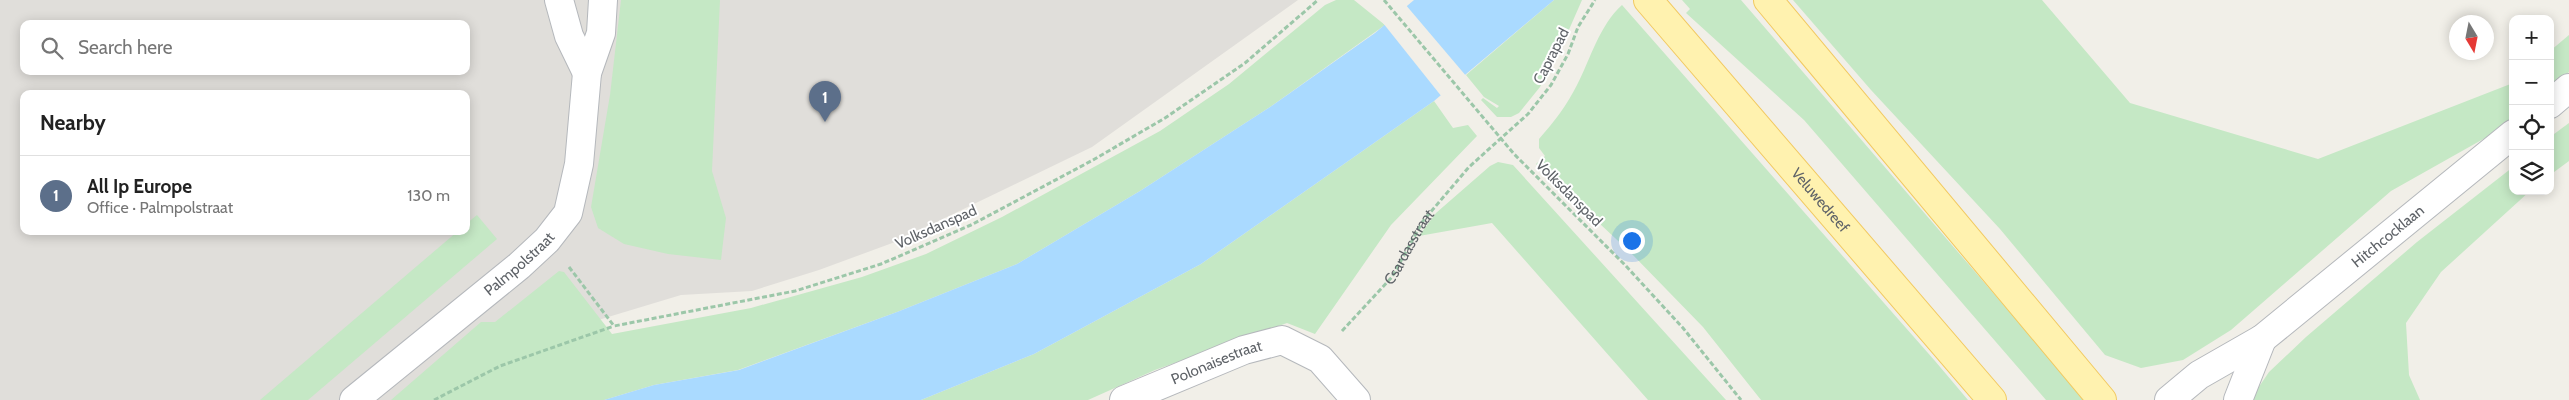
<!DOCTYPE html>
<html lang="en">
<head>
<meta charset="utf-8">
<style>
	body { margin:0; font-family:Cabin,sans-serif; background:#f6f6f6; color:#222 }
	.controls { position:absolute; right:15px; top:15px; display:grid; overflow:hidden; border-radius:10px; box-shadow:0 2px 12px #0003 }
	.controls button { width:45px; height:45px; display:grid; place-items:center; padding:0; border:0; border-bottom:1px solid #e0e0e0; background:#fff; color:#222; font:25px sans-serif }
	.compass { position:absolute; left:2449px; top:15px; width:45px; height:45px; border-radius:50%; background:#fff; box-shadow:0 2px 12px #0003; rotate:170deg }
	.you { position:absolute; left:1631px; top:240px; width:18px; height:18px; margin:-12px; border:4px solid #fff; border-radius:50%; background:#1a73e8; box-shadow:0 0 0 8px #1a73e833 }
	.badge { display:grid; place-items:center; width:32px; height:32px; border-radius:50%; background:#2563eb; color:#fff; font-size:16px; font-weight:700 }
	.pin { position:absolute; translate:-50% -41px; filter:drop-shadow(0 1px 2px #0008) }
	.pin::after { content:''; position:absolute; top:26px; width:18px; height:15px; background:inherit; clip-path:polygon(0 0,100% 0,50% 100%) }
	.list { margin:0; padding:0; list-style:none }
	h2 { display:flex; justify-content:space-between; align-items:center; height:65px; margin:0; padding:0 20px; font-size:21px }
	h2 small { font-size:16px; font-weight:400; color:#767676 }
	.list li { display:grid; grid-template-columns:32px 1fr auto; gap:15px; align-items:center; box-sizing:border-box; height:80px; padding:0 20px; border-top:1px solid #e0e0e0 }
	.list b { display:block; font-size:19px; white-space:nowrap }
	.list p { margin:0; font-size:16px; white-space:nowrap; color:#767676 }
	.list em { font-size:16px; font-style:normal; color:#767676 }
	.icon { flex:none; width:28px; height:28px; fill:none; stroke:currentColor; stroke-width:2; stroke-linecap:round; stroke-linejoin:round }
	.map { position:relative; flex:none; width:2569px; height:400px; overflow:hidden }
	.search { position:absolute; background:#fff; box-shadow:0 2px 12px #0003; left:20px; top:20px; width:450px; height:55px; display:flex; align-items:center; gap:12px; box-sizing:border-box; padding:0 18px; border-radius:10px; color:#767676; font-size:19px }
	.panel { position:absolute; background:#fff; box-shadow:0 2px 12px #0003; left:20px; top:90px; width:450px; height:145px; border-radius:10px }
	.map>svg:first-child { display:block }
	.industrial { fill:#e0deda; fill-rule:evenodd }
	.green { fill:#c5e8c5 }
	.water { fill:#aadaff }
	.pier { fill:#f1efe8 }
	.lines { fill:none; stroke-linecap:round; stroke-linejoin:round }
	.minor-casing { stroke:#b5b8bc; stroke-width:30 }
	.major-casing { stroke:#f2c960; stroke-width:30 }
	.path { stroke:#9cc7a9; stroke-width:3; stroke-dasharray:5 2.5; stroke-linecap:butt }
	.minor { stroke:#fff; stroke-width:28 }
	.major { stroke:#fff2af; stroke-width:28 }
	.labels { text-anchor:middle; stroke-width:4; stroke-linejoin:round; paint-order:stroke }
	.street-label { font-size:15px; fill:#5f6368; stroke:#fff }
</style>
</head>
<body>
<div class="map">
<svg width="2569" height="400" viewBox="0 0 2569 400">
	<rect width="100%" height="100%" fill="#f1efe8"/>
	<!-- industrial -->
	<path class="industrial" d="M0,0H1298L1092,147L895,242L819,270L752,291L681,295L472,358L423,400H0ZM24,24H466V71H24ZM24,94H466V231H24Z"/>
	<!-- green -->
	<g class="green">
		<polygon points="621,0 720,0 712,171 726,218 721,260 668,254 624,244 598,228 591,207 610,95"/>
		<polygon points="1336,0 1354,0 1385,25 1273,105 1140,191 1017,264 897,312 738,370 654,385 604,400 391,400 481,322 495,322 559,271 564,272 612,334 751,308 862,277 926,254 1002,217 1160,131 1229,84 1325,5"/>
		<polygon points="1554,0 1582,0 1557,57 1540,87 1519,113 1511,117 1497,117 1481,100 1483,98 1497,108 1499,106 1484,97 1466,75"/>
		<polygon points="1682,0 1741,0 2069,381 2084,400 2046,400 1804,120 1686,13 1690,9"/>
		<polygon points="1793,0 2042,0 2130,103 2318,159 2513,83 2513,118 2494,133 2391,191 2231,330 2183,360 2141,368 2105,355 2000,229 1871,90"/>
		<path d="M1622,5L1935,361L1968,400H1761L1703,327L1631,253L1536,164L1545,156L1539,148V139C1554,122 1567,105 1577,85C1591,58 1599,26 1622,5Z"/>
		<polygon points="2569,35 2569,72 2550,87 2550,51"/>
		<polygon points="1434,101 1453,128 1468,125 1477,136 1391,225 1315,334 1287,323 1155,370 1088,400 921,400 1034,354 1201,264"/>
		<polygon points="2569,123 2569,161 2550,175 2550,137"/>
		<polygon points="1498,162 1513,165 1726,400 1648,400 1492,223 1419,236 1436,213 1490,166"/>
		<polygon points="2513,167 2513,191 2530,191 2441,272 2406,323 2409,375 2420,400 2250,400 2269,372 2306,337 2417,242"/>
		<polygon points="477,215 497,239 308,400 260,400 458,231 466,231 466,224"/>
	</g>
	<!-- water -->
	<polygon class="water" points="1414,0 1554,0 1434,101 1201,264 1034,354 921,400 604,400 654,385 739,370 897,312 1017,264 1140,191 1273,105 1375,33"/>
	<!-- pier -->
	<polygon class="pier" points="1405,4 1467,77 1442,97 1383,23"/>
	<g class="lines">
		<!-- minor casing -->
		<g class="minor-casing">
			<g id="minor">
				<polyline points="559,0 569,36 587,73"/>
				<polyline points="2550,104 2569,88"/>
				<path id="s2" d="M354,400L519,266L547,240L568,213L579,164L587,73L601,33L603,0"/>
				<path id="s3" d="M1124,400L1244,350L1282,340L1320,359L1356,400"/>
				<path id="s4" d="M2169,400L2199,375L2262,339L2513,134"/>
				<polyline points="2238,400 2262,339"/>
			</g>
		</g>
		<!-- major casing -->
		<g class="major-casing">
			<g id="major">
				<path id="s5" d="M1648,0L1992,400"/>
				<polyline points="1768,0 2102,400"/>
			</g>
		</g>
		<!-- path -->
		<g class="path">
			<polyline points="1384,0 1514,154 1625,265 1683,328 1741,400"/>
			<polyline points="569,267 614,326 795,291 881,264 971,225 1093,160 1165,118 1245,63 1318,0"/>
			<path id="s1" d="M1342,331L1392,277L1423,221L1469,167L1528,114L1551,85L1568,54L1578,27L1595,0"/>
			<polyline points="434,400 500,366 614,326"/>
		</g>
		<!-- minor -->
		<use href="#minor" class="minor"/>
		<!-- major -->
		<use href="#major" class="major"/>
	</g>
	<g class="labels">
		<!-- street labels -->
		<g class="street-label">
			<text transform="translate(1551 56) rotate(-63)" y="5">Caprapad</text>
			<text transform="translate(1569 193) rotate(45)" y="5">Volksdanspad</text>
			<text dy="5" stroke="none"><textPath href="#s5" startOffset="264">Veluwedreef</textPath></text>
			<text transform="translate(936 227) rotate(-24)" y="5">Volksdanspad</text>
			<text dy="5" stroke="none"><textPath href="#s4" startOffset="274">Hitchcocklaan</textPath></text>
			<text dy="5" stroke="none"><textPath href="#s1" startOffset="108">Csardasstraat</textPath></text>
			<text dy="5" stroke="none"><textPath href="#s2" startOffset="214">Palmpolstraat</textPath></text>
			<text dy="5" stroke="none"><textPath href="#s3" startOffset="100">Polonaisestraat</textPath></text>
		</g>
	</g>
</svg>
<div class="controls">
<button>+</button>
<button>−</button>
<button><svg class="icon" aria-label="locate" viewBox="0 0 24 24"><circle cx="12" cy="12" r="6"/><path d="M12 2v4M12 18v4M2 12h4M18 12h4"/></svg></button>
<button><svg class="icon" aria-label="layers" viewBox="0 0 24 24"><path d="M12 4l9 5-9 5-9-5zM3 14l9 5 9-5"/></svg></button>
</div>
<svg class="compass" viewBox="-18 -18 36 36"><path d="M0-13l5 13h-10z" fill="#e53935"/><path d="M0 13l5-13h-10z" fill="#767676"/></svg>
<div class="you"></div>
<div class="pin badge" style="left:825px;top:122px;background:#5c6f8a">1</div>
<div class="search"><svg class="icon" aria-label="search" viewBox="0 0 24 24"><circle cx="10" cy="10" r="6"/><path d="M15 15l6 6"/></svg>Search here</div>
<section class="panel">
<h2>Nearby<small></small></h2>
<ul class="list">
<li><span class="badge" style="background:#5c6f8a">1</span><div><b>All Ip Europe</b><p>Office · Palmpolstraat</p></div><em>130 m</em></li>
</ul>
</section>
</div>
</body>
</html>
